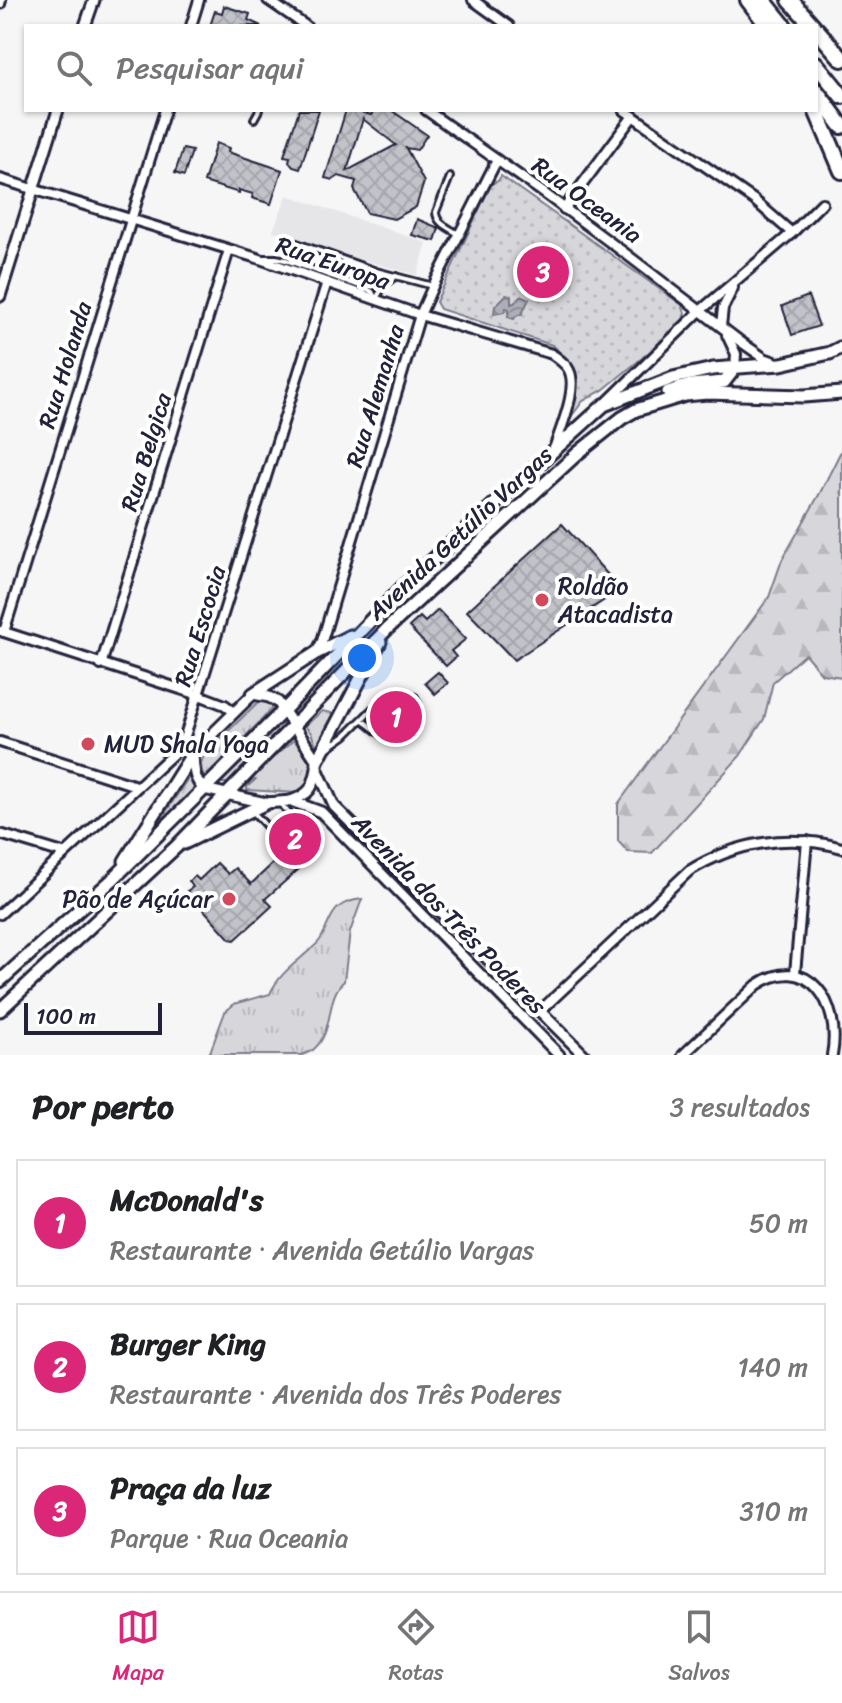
<!DOCTYPE html>
<html lang="pt">
<head>
<meta charset="utf-8">
<style>
	body { margin:0; font-family:Sriracha,sans-serif; background:#f6f6f6; color:#202124 }
	.scale { position:absolute; left:24px; bottom:20px; width:138px; box-sizing:border-box; padding-left:8px; border:4px solid #22223b; border-top:0; font-size:22px; line-height:28px; white-space:nowrap; color:#22223b; -webkit-text-stroke:6px #fff; paint-order:stroke }
	.you { position:absolute; left:362px; top:658px; width:28px; height:28px; margin:-20px; border:6px solid #fff; border-radius:50%; background:#1a73e8; box-shadow:0 0 0 12px #1a73e833 }
	.badge { display:grid; place-items:center; width:52px; height:52px; border-radius:50%; background:#db2777; color:#fff; font-size:26px; font-weight:700 }
	.pin { position:absolute; translate:-50% -50%; border:4px solid #fff; box-shadow:0 2px 8px #0006 }
	.list { margin:0; padding:0; list-style:none }
	h2 { display:flex; justify-content:space-between; align-items:center; height:104px; margin:0; padding:0 32px; font-size:34px }
	h2 small { font-size:26px; font-weight:400; color:#757577 }
	.list li { display:grid; grid-template-columns:52px 1fr auto; gap:24px; align-items:center; box-sizing:border-box; height:128px; margin:0 16px 16px; padding:0 16px; border:2px solid #e0e0e0; border-radius:0px }
	.list b { display:block; font-size:30px; white-space:nowrap }
	.list p { margin:0; font-size:26px; white-space:nowrap; color:#757577 }
	.list em { font-size:26px; font-style:normal; color:#757577 }
	.icon { flex:none; width:44px; height:44px; fill:none; stroke:currentColor; stroke-width:2; stroke-linecap:round; stroke-linejoin:round }
	.map { position:relative; flex:none; width:842px; height:1055px; overflow:hidden }
	.search { position:absolute; background:#fff; box-shadow:0 2px 6px #0004; left:24px; right:24px; top:24px; height:88px; display:flex; align-items:center; gap:20px; box-sizing:border-box; padding:0 28px; border-radius:0px; color:#757577; font-size:30px }
	.sheet { height:536px; background:#fff }
	nav { display:flex; justify-content:space-around; align-items:center; box-sizing:border-box; height:112px; border-top:2px solid #e0e0e0; background:#fff; font-size:22px; color:#757577 }
	nav a { display:grid; justify-items:center; gap:4px }
	nav .on { color:#db2777 }
	.map>svg:first-child { display:block }
	.built { fill:#e6e6e9 }
	.grass { fill:url(#grass-tufts); stroke:#7c7c8b; stroke-width:2 }
	.forest { fill:url(#forest-firs); stroke:#7c7c8b; stroke-width:2 }
	.park { fill:url(#park-dots); stroke:#7c7c8b; stroke-width:2 }
	.water { fill:url(#water-waves); stroke:#767685; stroke-width:2 }
	.building { fill:url(#building-cross-hatch); stroke:#22223b; stroke-width:2; fill-rule:evenodd }
	.lines { fill:none; stroke-linecap:round; stroke-linejoin:round }
	.service-casing { stroke:#22223b; stroke-width:10 }
	.minor-casing { stroke:#22223b; stroke-width:14 }
	.tertiary-casing { stroke:#22223b; stroke-width:15 }
	.secondary-casing { stroke:#22223b; stroke-width:17 }
	.motorway-casing { stroke:#22223b; stroke-width:20 }
	.service { stroke:#fff; stroke-width:4 }
	.minor { stroke:#fff; stroke-width:8 }
	.tertiary { stroke:#fff; stroke-width:9 }
	.secondary { stroke:#fff; stroke-width:11 }
	.motorway { stroke:#fff; stroke-width:14 }
	.poi-dot { fill:#d1495b; stroke:#fff; stroke-width:3 }
	.labels { text-anchor:middle; stroke-width:8; stroke-linejoin:round; paint-order:stroke }
	.street-label { font-size:24px; fill:#22223b; stroke:#fff }
	.poi-label { font-size:24px; fill:#22223b; stroke:#fff; text-anchor:start }
</style>
</head>
<body>
<div class="map">
<svg width="842" height="1055" viewBox="0 0 842 1055">
	<defs>
		<pattern id="grass-tufts" width="24" height="20" patternUnits="userSpaceOnUse" patternTransform="scale(2)"><rect width="24" height="20" fill="#d7d7db"/><path d="M3 7l-1-3M5 7V3M7 7l1-3M15 17l-1-3M17 17v-4M19 17l1-3" fill="none" stroke="#b8b8bd"/></pattern>
		<pattern id="forest-firs" width="22" height="20" patternUnits="userSpaceOnUse" patternTransform="scale(2)"><rect width="22" height="20" fill="#d7d7db"/><path d="M5 1l3.5 6h-7zM16 11l3.5 6h-7z" fill="#b8b8bd"/></pattern>
		<pattern id="park-dots" width="8" height="8" patternUnits="userSpaceOnUse" patternTransform="scale(2)"><rect width="8" height="8" fill="#d7d7db"/><path d="M2 2h.1M6 6h.1" fill="none" stroke="#b8b8bd" stroke-width="1.8" stroke-linecap="round"/></pattern>
		<pattern id="water-waves" width="16" height="10" patternUnits="userSpaceOnUse" patternTransform="scale(2)"><rect width="16" height="10" fill="#aeaeb7"/><path d="M0 5q4-4 8 0t8 0" fill="none" stroke="#8d8d96"/></pattern>
		<pattern id="building-cross-hatch" width="8" height="8" patternUnits="userSpaceOnUse" patternTransform="scale(2)"><rect width="8" height="8" fill="#c2c2c9"/><path d="M0 0l8 8M0 8l8-8" fill="none" stroke="#a6a6ae"/></pattern>
	</defs>
	<rect width="100%" height="100%" fill="#f6f6f7"/>
	<filter id="ink" filterUnits="userSpaceOnUse"><feTurbulence type="fractalNoise" baseFrequency=".0125" numOctaves="2"/><feDisplacementMap in="SourceGraphic" scale="16" xChannelSelector="R" yChannelSelector="G"/><feConvolveMatrix kernelMatrix="1 2 1 2 8 2 1 2 1" color-interpolation-filters="sRGB"/></filter>
	<g filter="url(#ink)">
		<!-- built -->
		<polygon class="built" points="287,195 427,243 417,275 313,246 312,243 289,236 287,244 279,241 282,234 273,231"/>
		<!-- grass -->
		<g class="grass">
			<path d="M265,701L275,706L205,778C200,768 199,763 206,753L258,702Z"/>
			<polygon points="322,711 336,714 321,745 316,745 311,733 305,726"/>
			<polygon points="279,722 282,723 283,729 234,780 229,783 219,783"/>
			<path d="M294,740C310,759 323,775 298,793L247,790V787L255,780L248,779Z"/>
			<polygon points="190,775 195,788 163,820 162,818"/>
			<path d="M362,899L350,932L344,981C325,998 335,1030 314,1049C311,1052 306,1053 302,1055H209L225,1012L234,1004L270,994C276,979 290,967 302,957C308,951 316,946 320,940C327,930 329,915 339,907C345,902 354,900 362,899Z"/>
		</g>
		<!-- forest -->
		<polygon class="forest" points="842,449 842,677 822,674 805,654 773,682 764,719 740,756 652,853 628,852 618,841 618,804 769,597 782,560 820,493"/>
		<!-- park -->
		<polygon class="park" points="501,176 682,305 685,313 683,321 653,349 603,390 583,401 568,421 576,398 577,386 575,372 568,361 552,345 440,309 436,302 491,184 498,181"/>
		<!-- water -->
		<polygon class="water" points="506,295 511,296 511,304 514,303 522,296 529,299 522,314 516,316 514,319 508,317 509,309 506,308 504,312 494,314 495,306"/>
		<!-- building -->
		<g class="building">
			<polygon points="224,6 250,14 248,20 261,26 210,26 215,11 222,13"/>
			<polygon points="299,110 319,110 300,169 293,167 289,162 290,157 284,156"/>
			<path d="M346,110H353L371,115L374,110H391L427,135L417,150L406,148L424,182L416,207L394,219L367,213L354,189L356,181L339,176L333,180L325,178ZM363,119L396,145L347,171Z"/>
			<polygon points="216,143 229,148 228,152 282,170 271,204 252,198 253,194 239,190 239,193 204,182"/>
			<polygon points="183,149 192,151 184,176 175,173"/>
			<polygon points="417,219 439,228 435,241 412,235"/>
			<polygon points="808,296 819,326 792,335 782,306"/>
			<polygon points="562,524 621,589 514,660 467,611"/>
			<polygon points="438,610 466,639 451,651 456,657 446,666 409,627 420,617 425,622"/>
			<polygon points="438,672 448,683 435,694 425,683"/>
			<polygon points="405,701 411,709 386,731 384,730 377,722"/>
			<polygon points="292,824 308,842 306,850 298,853 280,834"/>
			<polygon points="284,853 299,869 265,899 272,906 235,940 230,939 187,891 193,887 189,881 195,876 199,880 217,863 228,874 235,868 251,884"/>
		</g>
		<g class="lines">
			<!-- service casing -->
			<g class="service-casing">
				<g id="service">
					<polyline points="254,119 259,110"/>
					<path d="M450,177L436,212C436,224 451,229 460,235"/>
					<polyline points="291,241 376,271 433,286"/>
					<polyline points="264,258 276,258 286,260 366,288 372,292 374,296"/>
					<polyline points="377,297 385,284 396,276"/>
					<path d="M328,748L345,736L372,709L384,711L405,694L415,697L418,704L417,711L387,737C377,734 371,725 361,720"/>
					<polyline points="254,813 297,859 309,854 313,849 313,840 279,802"/>
				</g>
			</g>
			<!-- minor casing -->
			<g class="minor-casing">
				<g id="minor">
					<polyline points="268,0 306,26"/>
					<polyline points="473,0 509,26"/>
					<polyline points="0,4 1,0"/>
					<polyline points="191,26 199,0"/>
					<polyline points="426,110 541,191 626,254 741,342 764,358 775,362"/>
					<polyline points="624,110 754,200 792,233"/>
					<path d="M0,179L257,258L420,315L552,354C557,358 563,362 567,367C581,384 560,430 554,449"/>
					<polyline points="564,209 633,116"/>
					<polyline points="721,326 723,308 733,288"/>
					<polyline points="727,335 736,354 735,368"/>
					<polyline points="608,401 700,311 792,233 822,203"/>
					<polyline points="1,631 199,695 225,705 234,712"/>
					<polyline points="4,632 165,110"/>
					<polyline points="316,653 322,641 420,315 433,286 497,160"/>
					<polyline points="101,665 229,250"/>
					<polyline points="0,742 136,786"/>
					<polyline points="0,834 63,853"/>
					<polyline points="0,914 174,753 185,736 327,282"/>
					<polyline points="795,973 807,841"/>
					<path d="M540,1011L689,871C736,842 789,833 842,848"/>
					<path d="M683,1055L757,985C807,951 842,1003 832,1055"/>
				</g>
			</g>
			<!-- tertiary casing -->
			<g class="tertiary-casing">
				<g id="tertiary">
					<polyline points="85,26 94,0"/>
					<polyline points="0,296 58,110"/>
					<path d="M291,801C310,794 313,788 317,769"/>
					<path d="M559,1055L321,812L291,801L266,803L204,789C193,779 194,768 193,753L253,694L269,697L278,702L317,761V768L334,806L584,1055"/>
				</g>
			</g>
			<!-- secondary casing -->
			<g class="secondary-casing">
				<g id="secondary">
					<polyline points="668,392 691,385 724,382 735,368"/>
					<polyline points="253,694 316,653 350,636"/>
					<polyline points="317,761 380,642"/>
					<polyline points="184,843 266,803"/>
					<polyline points="125,861 193,753"/>
					<polyline points="0,981 112,880 284,710 403,587 604,405 673,378 695,373 713,369 781,364 830,353 842,347"/>
					<polyline points="0,1010 176,847 387,629 578,453 622,418 636,410 685,395 707,393 804,396 842,393"/>
				</g>
			</g>
			<!-- motorway casing -->
			<g class="motorway-casing">
				<g id="motorway">
					<polyline points="748,0 768,26"/>
					<polyline points="763,0 784,26"/>
					<polyline points="790,0 813,26"/>
					<polyline points="816,29 842,59"/>
					<polyline points="816,64 842,96"/>
					<polyline points="816,91 842,126"/>
					<polyline points="816,110 842,171"/>
				</g>
			</g>
			<!-- service -->
			<use href="#service" class="service"/>
			<!-- minor -->
			<use href="#minor" class="minor"/>
			<!-- tertiary -->
			<use href="#tertiary" class="tertiary"/>
			<!-- secondary -->
			<use href="#secondary" class="secondary"/>
			<!-- motorway -->
			<use href="#motorway" class="motorway"/>
		</g>
	</g>
	<!-- markers -->
	<g class="poi-dot">
		<circle cx="542" cy="600" r="8"/>
		<circle cx="88" cy="744" r="8"/>
		<circle cx="229" cy="899" r="8"/>
	</g>
	<g class="labels">
		<!-- street labels -->
		<g class="street-label">
			<text transform="translate(587 200) rotate(36)" y="8">Rua Oceania</text>
			<text transform="translate(333 263) rotate(19)" y="8">Rua Europa</text>
			<text transform="translate(65 365) rotate(-73)" y="8">Rua Holanda</text>
			<text transform="translate(375 396) rotate(-73)" y="8">Rua Alemanha</text>
			<text transform="translate(146 452) rotate(-73)" y="8">Rua Belgica</text>
			<text transform="translate(460 533) rotate(-43)" y="8">Avenida Getúlio Vargas</text>
			<text transform="translate(200 626) rotate(-73)" y="8">Rua Escocia</text>
			<text transform="translate(449 914) rotate(46)" y="8">Avenida dos Três Poderes</text>
		</g>
		<!-- poi labels -->
		<g class="poi-label">
			<text x="558" y="594">Roldão<tspan x="558" dy="28">Atacadista</tspan></text>
			<text x="104" y="752">MUD Shala Yoga</text>
			<text x="213" y="907" text-anchor="end">Pão de Açúcar</text>
		</g>
	</g>
</svg>
<div class="scale">100 m</div>
<div class="you"></div>
<div class="pin badge" style="left:396px;top:717px">1</div>
<div class="pin badge" style="left:295px;top:839px">2</div>
<div class="pin badge" style="left:543px;top:272px">3</div>
<div class="search"><svg class="icon" aria-label="search" viewBox="0 0 24 24"><circle cx="10" cy="10" r="6"/><path d="M15 15l6 6"/></svg>Pesquisar aqui</div>
</div>
<section class="sheet">
<h2>Por perto<small>3 resultados</small></h2>
<ul class="list">
<li><span class="badge">1</span><div><b>McDonald's</b><p>Restaurante · Avenida Getúlio Vargas</p></div><em>50 m</em></li>
<li><span class="badge">2</span><div><b>Burger King</b><p>Restaurante · Avenida dos Três Poderes</p></div><em>140 m</em></li>
<li><span class="badge">3</span><div><b>Praça da luz</b><p>Parque · Rua Oceania</p></div><em>310 m</em></li>
</ul>
</section>
<nav>
<a class="on"><svg class="icon" aria-label="map" viewBox="0 0 24 24"><path d="M3 6l6-2 6 2 6-2v14l-6 2-6-2-6 2zM9 4v14M15 6v14"/></svg>Mapa</a>
<a><svg class="icon" aria-label="directions" viewBox="0 0 24 24"><path d="M12 3l9 9-9 9-9-9zM9 14v-3h6M13 9l2 2-2 2"/></svg>Rotas</a>
<a><svg class="icon" aria-label="saved" viewBox="0 0 24 24"><path d="M7 4h10v16l-5-4-5 4z"/></svg>Salvos</a>
</nav>
</body>
</html>
